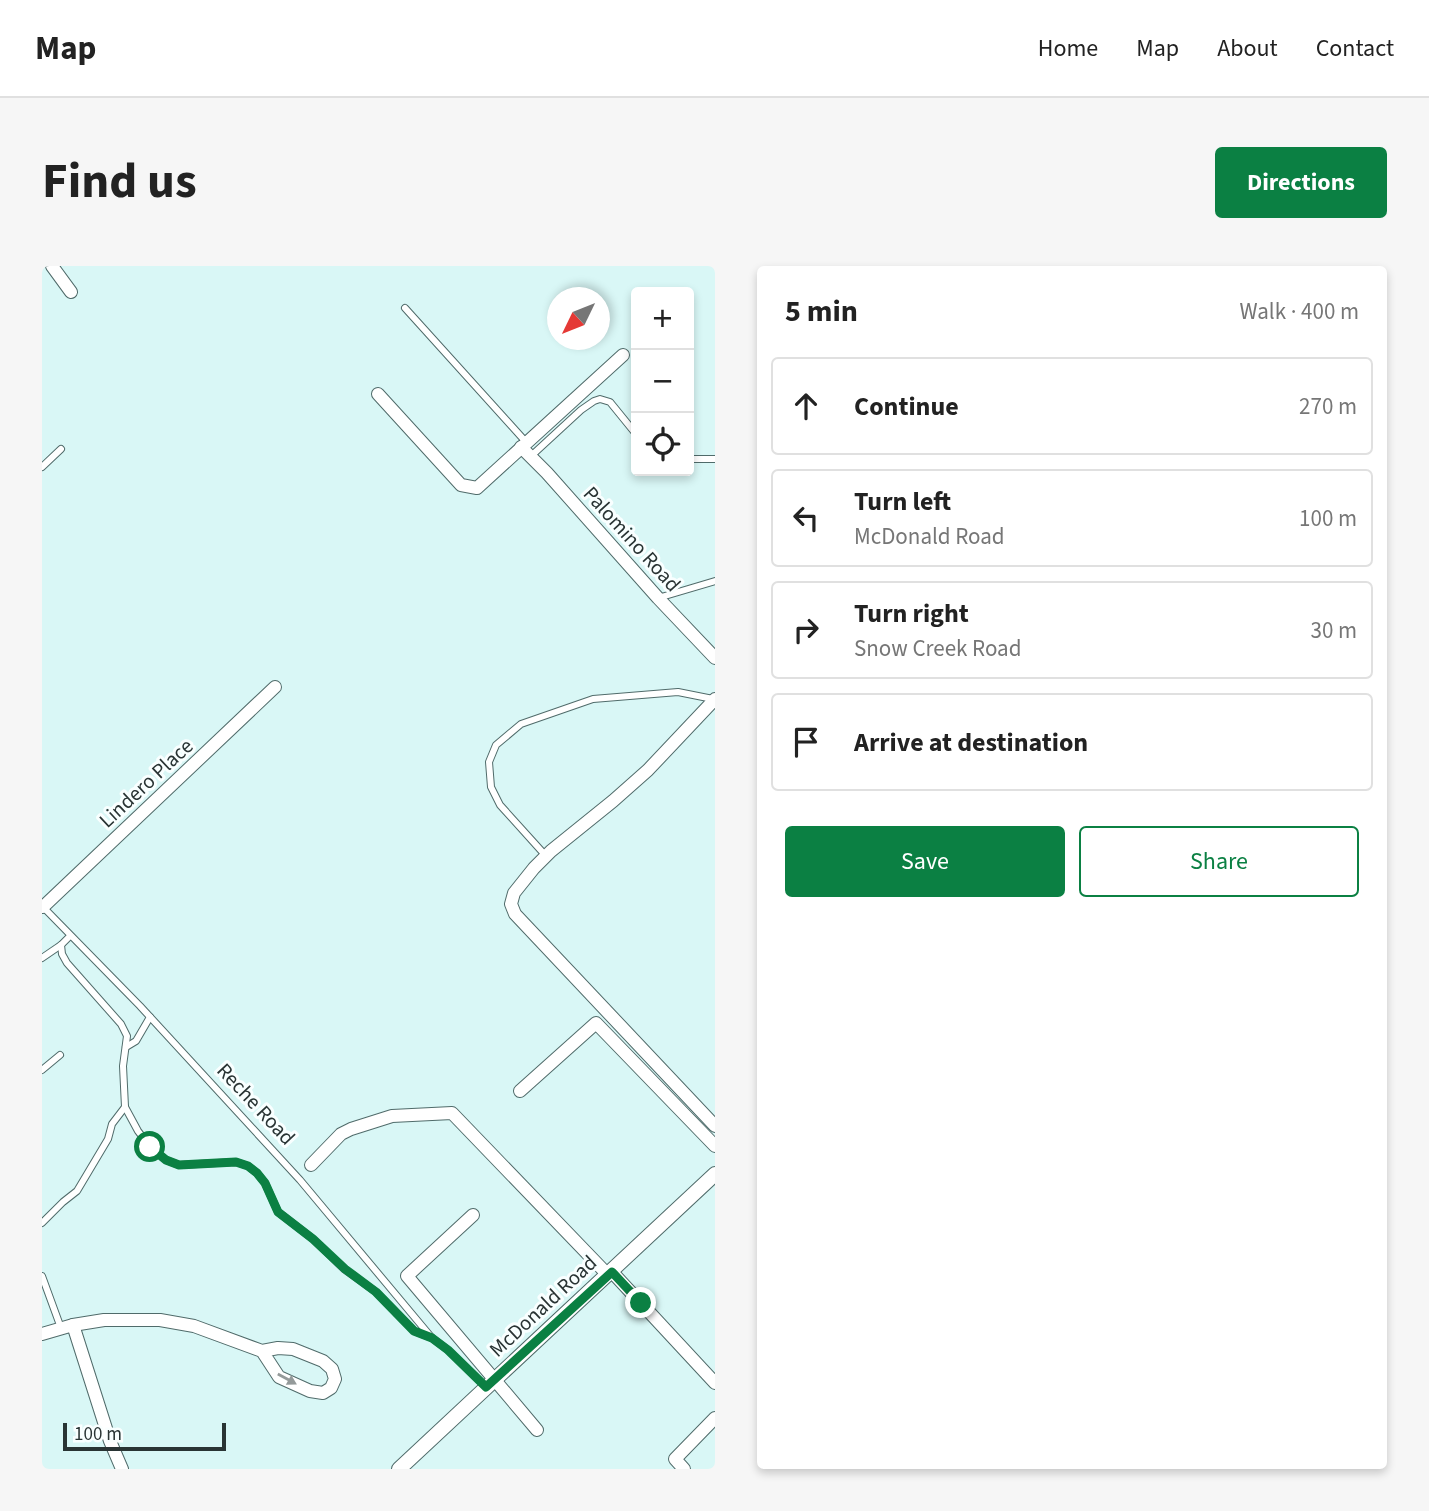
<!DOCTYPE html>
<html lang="en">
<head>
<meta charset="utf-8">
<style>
	body { margin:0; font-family:"Source Sans 3",sans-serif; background:#f6f6f6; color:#222 }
	.controls { position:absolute; right:21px; top:21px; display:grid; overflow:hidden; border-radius:7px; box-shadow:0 4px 10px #0003 }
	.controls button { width:63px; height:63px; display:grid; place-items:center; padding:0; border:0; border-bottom:2px solid #e0e0e0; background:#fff; color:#222; font:35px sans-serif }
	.compass { position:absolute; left:505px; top:21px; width:63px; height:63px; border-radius:50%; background:#fff; box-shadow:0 4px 10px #0003; rotate:227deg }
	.scale { position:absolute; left:21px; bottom:18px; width:163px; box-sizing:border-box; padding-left:7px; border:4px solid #293434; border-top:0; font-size:19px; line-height:24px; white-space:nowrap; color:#293434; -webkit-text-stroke:5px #f9ffff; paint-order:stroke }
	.stop { position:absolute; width:21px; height:21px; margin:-16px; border:5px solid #0b8043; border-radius:50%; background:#fff }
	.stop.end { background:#0b8043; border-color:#fff; box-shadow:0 2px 7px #0008 }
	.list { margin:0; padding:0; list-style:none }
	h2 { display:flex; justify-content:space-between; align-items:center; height:91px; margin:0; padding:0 28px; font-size:30px }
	h2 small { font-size:23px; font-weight:400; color:#767676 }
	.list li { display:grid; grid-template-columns:46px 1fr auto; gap:21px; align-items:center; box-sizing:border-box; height:98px; margin:0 14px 14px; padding:0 14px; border:2px solid #e0e0e0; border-radius:7px }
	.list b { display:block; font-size:26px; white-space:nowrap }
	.list p { margin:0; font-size:23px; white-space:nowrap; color:#767676 }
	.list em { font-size:23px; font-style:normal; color:#767676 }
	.actions { display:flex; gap:14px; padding:21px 28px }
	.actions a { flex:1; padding:16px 0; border:2px solid #0b8043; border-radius:7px; text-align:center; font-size:24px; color:#0b8043 }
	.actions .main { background:#0b8043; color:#fff }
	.icon { flex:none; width:38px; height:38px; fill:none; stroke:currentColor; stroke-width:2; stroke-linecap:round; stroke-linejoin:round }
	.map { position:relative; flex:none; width:673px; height:1203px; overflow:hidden; border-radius:7px }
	header { display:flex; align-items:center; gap:42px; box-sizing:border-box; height:98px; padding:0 35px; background:#fff; border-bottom:2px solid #e0e0e0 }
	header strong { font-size:33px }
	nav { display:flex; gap:38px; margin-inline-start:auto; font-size:24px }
	.intro { display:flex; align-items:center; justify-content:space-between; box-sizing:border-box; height:168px; padding:0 42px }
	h1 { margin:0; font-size:49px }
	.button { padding:18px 32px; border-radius:7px; background:#0b8043; color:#fff; font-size:24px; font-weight:700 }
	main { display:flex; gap:42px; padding:0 42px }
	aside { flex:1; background:#fff; border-radius:7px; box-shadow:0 4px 10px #0003 }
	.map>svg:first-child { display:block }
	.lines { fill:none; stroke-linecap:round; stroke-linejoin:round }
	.service-casing { stroke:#506b6a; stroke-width:8 }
	.minor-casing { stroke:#506b6a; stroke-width:14 }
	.tertiary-casing { stroke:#506b6a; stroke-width:16 }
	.service { stroke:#fff; stroke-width:6 }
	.minor { stroke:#fff; stroke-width:12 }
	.tertiary { stroke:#fff; stroke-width:14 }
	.oneway { fill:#949a9a }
	.route { stroke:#0b8043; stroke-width:9 }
	.labels { text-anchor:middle; stroke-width:6; stroke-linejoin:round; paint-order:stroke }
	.street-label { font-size:21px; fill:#293434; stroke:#f9ffff }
</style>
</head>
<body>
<header>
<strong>Map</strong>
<nav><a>Home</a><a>Map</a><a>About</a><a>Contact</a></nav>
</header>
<div class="intro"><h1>Find us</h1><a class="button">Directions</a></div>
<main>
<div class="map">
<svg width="673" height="1203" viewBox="0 0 673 1203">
	<rect width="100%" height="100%" fill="#d9f7f6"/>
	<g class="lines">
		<!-- service casing -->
		<g class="service-casing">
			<g id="service">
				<polyline points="363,42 484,176"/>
				<polyline points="488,191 539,144 552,135 558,133 568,136 594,168"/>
				<polyline points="647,193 673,193"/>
				<polyline points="0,201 19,183"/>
				<polyline points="616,332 673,315"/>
				<polyline points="504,590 458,539 449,521 447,496 454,479 479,458 551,433 636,426 671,433"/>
				<polyline points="4,644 98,740 258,914 390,1072"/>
				<polyline points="0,692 19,679"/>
				<polyline points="84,781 94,775 108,751"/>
				<polyline points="0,804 18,789"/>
				<polyline points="83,841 96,865 108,881 124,894 137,899 194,896 206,900 215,907 223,917 236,946 271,973 302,1003 334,1026 372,1065 390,1072 406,1084 444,1121"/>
				<polyline points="0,957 21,936 35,925 66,873 70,858 83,841 81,800 85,770 79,758 25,697 20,688 19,679 28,670"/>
				<polyline points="0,1010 19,1062"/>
			</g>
		</g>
		<!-- minor casing -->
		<g class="minor-casing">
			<g id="minor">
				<polyline points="10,0 29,26"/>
				<polyline points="336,128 419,219 435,222 581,89"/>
				<polyline points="479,181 505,207 616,332 673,392"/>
				<polyline points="673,433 606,504 571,535 509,585 492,602 472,627 469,638 473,648 673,860"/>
				<polyline points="1,641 233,421"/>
				<polyline points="478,825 554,757 673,880"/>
				<polyline points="269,899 299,868 309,863 350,850 410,847 566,1009"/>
				<polyline points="431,949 365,1010 495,1164"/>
				<polyline points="570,1006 673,1117"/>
				<polyline points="31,1059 68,1175 80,1203"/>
				<polyline points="0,1068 31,1059 62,1054 118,1054 152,1060 220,1085 236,1082 251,1083 281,1095 290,1103 293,1113 289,1122 281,1127 268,1125 237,1111 220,1085"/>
				<polyline points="642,1203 633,1193 673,1152"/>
			</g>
		</g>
		<!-- tertiary casing -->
		<g class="tertiary-casing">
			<polyline id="tertiary" points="357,1203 673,908"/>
		</g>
		<!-- service -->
		<use href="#service" class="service"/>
		<!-- minor -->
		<use href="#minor" class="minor"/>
		<!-- tertiary -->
		<use href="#tertiary" class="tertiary"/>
	</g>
	<!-- one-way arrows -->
	<defs><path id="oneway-solid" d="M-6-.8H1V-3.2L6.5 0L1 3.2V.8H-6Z" transform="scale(1.75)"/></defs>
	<use class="oneway" href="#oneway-solid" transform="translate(245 1113) rotate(29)"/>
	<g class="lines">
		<!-- route -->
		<polyline class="route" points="108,881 124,894 137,899 194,896 206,900 215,907 223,917 236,946 271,973 303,1003 334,1026 372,1065 390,1072 406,1084 444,1121 570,1006 599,1037"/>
	</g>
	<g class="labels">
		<!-- street labels -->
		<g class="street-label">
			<text transform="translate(590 273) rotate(48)" y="7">Palomino Road</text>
			<text transform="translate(104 517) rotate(-43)" y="7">Lindero Place</text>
			<text transform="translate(214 838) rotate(47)" y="7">Reche Road</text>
			<text transform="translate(501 1040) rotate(-43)" y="7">McDonald Road</text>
		</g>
	</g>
</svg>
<div class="controls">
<button>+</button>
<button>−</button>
<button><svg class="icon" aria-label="locate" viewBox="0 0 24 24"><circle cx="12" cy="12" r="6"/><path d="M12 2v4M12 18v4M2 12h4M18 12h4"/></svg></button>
</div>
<svg class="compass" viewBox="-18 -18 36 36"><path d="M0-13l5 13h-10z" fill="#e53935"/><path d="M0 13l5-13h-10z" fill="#767676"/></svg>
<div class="scale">100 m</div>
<div class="stop" style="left:108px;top:881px"></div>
<div class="stop end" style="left:599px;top:1037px"></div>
</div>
<aside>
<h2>5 min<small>Walk · 400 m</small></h2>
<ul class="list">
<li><svg class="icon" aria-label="ahead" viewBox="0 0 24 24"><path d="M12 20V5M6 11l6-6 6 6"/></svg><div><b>Continue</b></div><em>270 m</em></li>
<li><svg class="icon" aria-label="left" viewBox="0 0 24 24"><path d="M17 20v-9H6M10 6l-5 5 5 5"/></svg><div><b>Turn left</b><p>McDonald Road</p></div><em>100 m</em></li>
<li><svg class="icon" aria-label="right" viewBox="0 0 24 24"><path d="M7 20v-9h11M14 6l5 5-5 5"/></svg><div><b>Turn right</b><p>Snow Creek Road</p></div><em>30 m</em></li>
<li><svg class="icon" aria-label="arrive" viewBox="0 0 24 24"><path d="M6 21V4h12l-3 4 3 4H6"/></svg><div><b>Arrive at destination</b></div></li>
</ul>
<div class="actions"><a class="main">Save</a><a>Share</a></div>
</aside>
</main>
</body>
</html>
